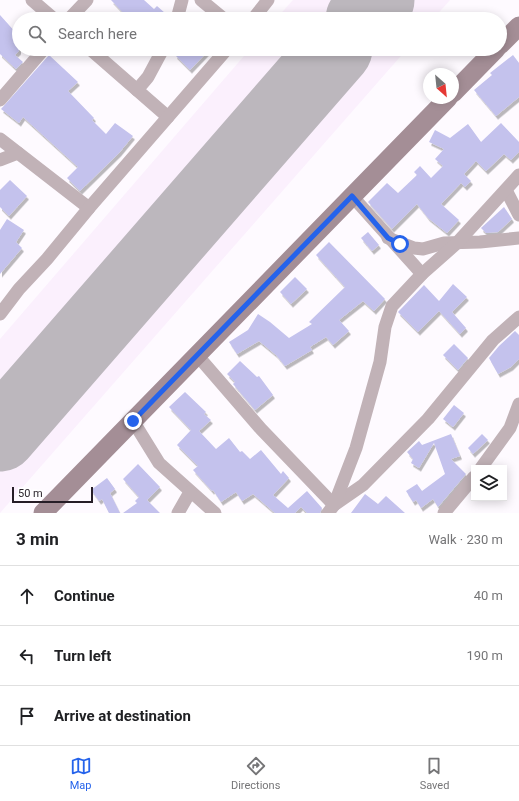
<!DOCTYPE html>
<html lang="en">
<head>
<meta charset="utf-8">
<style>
	body { margin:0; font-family:Roboto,sans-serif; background:#f6f6f6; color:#202124 }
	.controls { position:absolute; right:12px; bottom:12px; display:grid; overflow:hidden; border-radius:0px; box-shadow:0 2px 10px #0003 }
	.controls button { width:36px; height:36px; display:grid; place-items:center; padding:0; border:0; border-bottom:1px solid #e0e0e0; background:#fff; color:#202124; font:20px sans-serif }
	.compass { position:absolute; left:423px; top:68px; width:36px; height:36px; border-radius:50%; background:#fff; box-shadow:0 2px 10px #0003; rotate:153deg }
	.scale { position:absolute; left:12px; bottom:10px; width:81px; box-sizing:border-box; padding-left:4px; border:2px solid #261e27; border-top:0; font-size:11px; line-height:14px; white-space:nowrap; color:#261e27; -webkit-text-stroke:3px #fff; paint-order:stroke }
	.stop { position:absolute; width:12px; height:12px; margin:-9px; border:3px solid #2563eb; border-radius:50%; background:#fff }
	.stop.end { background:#2563eb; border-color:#fff; box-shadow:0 1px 4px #0008 }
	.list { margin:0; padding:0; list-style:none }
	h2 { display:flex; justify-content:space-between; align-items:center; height:52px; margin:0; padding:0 16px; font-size:17px }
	h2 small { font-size:13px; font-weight:400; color:#757577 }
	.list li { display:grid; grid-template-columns:26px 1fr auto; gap:12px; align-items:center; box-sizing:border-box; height:60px; padding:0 16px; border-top:1px solid #e0e0e0 }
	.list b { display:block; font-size:15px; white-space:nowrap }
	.list em { font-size:13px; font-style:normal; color:#757577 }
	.icon { flex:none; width:22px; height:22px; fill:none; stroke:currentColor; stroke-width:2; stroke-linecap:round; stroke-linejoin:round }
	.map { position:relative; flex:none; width:519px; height:513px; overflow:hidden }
	.search { position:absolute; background:#fff; box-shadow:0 2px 10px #0003; left:12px; right:12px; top:12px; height:44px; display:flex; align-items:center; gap:10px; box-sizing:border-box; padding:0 14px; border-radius:22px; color:#757577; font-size:15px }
	.sheet { height:232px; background:#fff }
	nav { display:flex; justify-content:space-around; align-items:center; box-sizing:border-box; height:56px; border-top:1px solid #e0e0e0; background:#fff; font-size:11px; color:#757577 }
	nav a { display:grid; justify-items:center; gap:2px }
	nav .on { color:#2563eb }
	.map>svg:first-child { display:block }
	.built { fill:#fbf0fd }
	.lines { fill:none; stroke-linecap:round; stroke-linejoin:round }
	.runway { stroke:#bcb7bd; stroke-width:73 }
	.building { fill:#c4c2ed; filter:url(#shadow) }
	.street { stroke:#c1b2b7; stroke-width:13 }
	.secondary { stroke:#a48e96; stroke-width:19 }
	.route { stroke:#2563eb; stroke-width:5 }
</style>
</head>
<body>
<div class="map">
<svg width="519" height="513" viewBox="0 0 519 513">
	<defs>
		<filter id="shadow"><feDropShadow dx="2" dy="3.5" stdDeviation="0" flood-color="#0004"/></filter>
	</defs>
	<rect width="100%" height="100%" fill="#fefaff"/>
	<!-- built -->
	<g class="built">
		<polygon points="293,0 450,0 433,19 276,19"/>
		<polygon points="250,49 407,49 0,513 0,339"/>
	</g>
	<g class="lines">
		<!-- runway -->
		<g class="runway">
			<polyline points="362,19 378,0"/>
			<polyline points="0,435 336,49"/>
		</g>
	</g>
	<!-- building -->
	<g class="building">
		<polygon points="111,0 144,0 154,9 157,6 165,13 162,17 164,19 129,19"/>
		<polygon points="0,15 17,34 14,37 19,42 19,51 15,55 23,62 16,69 0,54"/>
		<polygon points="180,49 210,49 190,70 175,55"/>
		<polygon points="49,55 78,82 68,91 94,118 92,120 106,134 115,123 133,136 119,153 80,191 67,178 78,167 23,117 19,123 1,109"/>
		<polygon points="513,55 519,63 519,97 496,116 474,90 492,75 490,73"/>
		<polygon points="501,123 519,142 519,152 511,160 504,154 486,171 476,161 464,174 471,181 465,187 461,183 441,204 459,220 447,233 428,218 417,204 392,229 368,202 387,183 398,193 417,175 414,172 420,166 431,178 443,166 435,159 444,149 429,142 435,130 450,138 468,124 481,142"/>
		<polygon points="10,180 27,196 9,216 0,207 0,190"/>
		<polygon points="504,207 512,219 498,232 486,233 481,228"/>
		<polygon points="7,219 24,230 16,242 22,248 0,274 0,230"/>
		<polygon points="368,232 379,245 372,251 361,238"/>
		<polygon points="329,242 385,299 374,311 363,301 339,320 349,331 333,345 326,337 310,347 312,350 285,366 276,355 259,341 237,354 229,342 248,330 258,314 270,322 289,338 312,324 309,322 345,287 316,255"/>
		<polygon points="295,277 307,289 291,304 280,292"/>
		<polygon points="453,284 467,297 452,312 466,328 460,334 439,311 418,332 398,312 424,285 439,301"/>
		<polygon points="515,331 519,335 519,359 511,367 498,374 489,358 499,346"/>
		<polygon points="454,344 468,358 458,370 443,355"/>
		<polygon points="240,361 257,377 259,376 273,395 255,410 233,384 235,382 227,374"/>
		<polygon points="185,392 206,412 204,414 211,420 199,431 216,449 229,438 240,452 242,451 250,459 261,450 281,474 283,471 289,478 273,495 288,508 307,491 322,508 320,513 307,513 301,507 295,513 275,513 253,494 242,501 236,492 221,502 213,490 212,491 193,470 198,466 177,445 191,430 169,407"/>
		<polygon points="454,405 464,413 453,427 443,419"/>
		<polygon points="451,434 460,456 451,459 466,474 438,507 433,499 421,508 416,500 413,502 406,491 417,484 422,491 445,474 434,443 419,468 411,463 413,459 407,452 419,441 422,445"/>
		<polygon points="482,434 488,440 473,454 468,448"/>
		<polygon points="138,464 160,487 147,500 160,513 123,513 137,503 135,501 139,497 123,479"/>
		<polygon points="107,478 115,489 110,493 120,513 109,513 102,499 99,501 91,490"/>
		<polygon points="365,494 378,504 386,496 405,513 351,513"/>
	</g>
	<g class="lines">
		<!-- street -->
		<g class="street">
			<polyline points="32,0 54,19"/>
			<polyline points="201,0 224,19"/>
			<polyline points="69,19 87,0"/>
			<polyline points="177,19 182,0"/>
			<polyline points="253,19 268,0"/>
			<polyline points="90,49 168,117"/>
			<polyline points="137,90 148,77 163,49"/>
			<polyline points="0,100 44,49"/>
			<polyline points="0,139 89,208"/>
			<polyline points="0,160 18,153"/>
			<polyline points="506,190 519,215"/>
			<polyline points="352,196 422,274"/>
			<polyline points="388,238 414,248 423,249 444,243 480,242 519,238"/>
			<polyline points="0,314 19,289 47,259 89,208 227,49"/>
			<polyline points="197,355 261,429 334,505 363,485 428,419 493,340 519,317"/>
			<polyline points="133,421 159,463 215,513"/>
			<polyline points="481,468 510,428 519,404"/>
			<polyline points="178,513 190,492"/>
			<polyline points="328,513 334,505 356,448 380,362 385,327 392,306 422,274 457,243 519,175"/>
			<polyline points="444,513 474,477"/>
		</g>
		<!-- secondary -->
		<g class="secondary">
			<polyline points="500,45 519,26"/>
			<polyline points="453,93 496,49"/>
			<polyline points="43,513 448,98"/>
		</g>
	</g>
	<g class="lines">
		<!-- route -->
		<polyline class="route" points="133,421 352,196 388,238 400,244"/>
	</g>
</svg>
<div class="controls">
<button><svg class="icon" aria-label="layers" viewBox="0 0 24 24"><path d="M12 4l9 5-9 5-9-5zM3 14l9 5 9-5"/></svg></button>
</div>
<svg class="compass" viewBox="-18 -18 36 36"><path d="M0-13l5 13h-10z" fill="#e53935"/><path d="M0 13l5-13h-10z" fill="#757577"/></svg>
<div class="scale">50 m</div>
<div class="stop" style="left:400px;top:244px"></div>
<div class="stop end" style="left:133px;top:421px"></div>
<div class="search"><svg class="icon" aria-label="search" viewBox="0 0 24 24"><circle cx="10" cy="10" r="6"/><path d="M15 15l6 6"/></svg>Search here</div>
</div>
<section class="sheet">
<h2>3 min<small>Walk · 230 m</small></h2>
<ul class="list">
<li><svg class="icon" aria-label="ahead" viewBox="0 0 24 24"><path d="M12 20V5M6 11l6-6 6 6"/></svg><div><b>Continue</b></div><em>40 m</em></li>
<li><svg class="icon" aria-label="left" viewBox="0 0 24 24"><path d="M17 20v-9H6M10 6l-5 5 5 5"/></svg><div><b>Turn left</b></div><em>190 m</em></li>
<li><svg class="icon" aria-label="arrive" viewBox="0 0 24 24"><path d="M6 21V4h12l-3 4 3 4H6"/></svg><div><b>Arrive at destination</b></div></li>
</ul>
</section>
<nav>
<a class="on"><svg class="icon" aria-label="map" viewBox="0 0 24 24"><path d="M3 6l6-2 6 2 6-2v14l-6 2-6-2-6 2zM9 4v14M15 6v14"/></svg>Map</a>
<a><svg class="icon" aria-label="directions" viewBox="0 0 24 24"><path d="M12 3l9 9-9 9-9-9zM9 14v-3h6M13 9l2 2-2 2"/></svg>Directions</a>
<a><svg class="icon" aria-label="saved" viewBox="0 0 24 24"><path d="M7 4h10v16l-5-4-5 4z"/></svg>Saved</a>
</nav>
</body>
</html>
